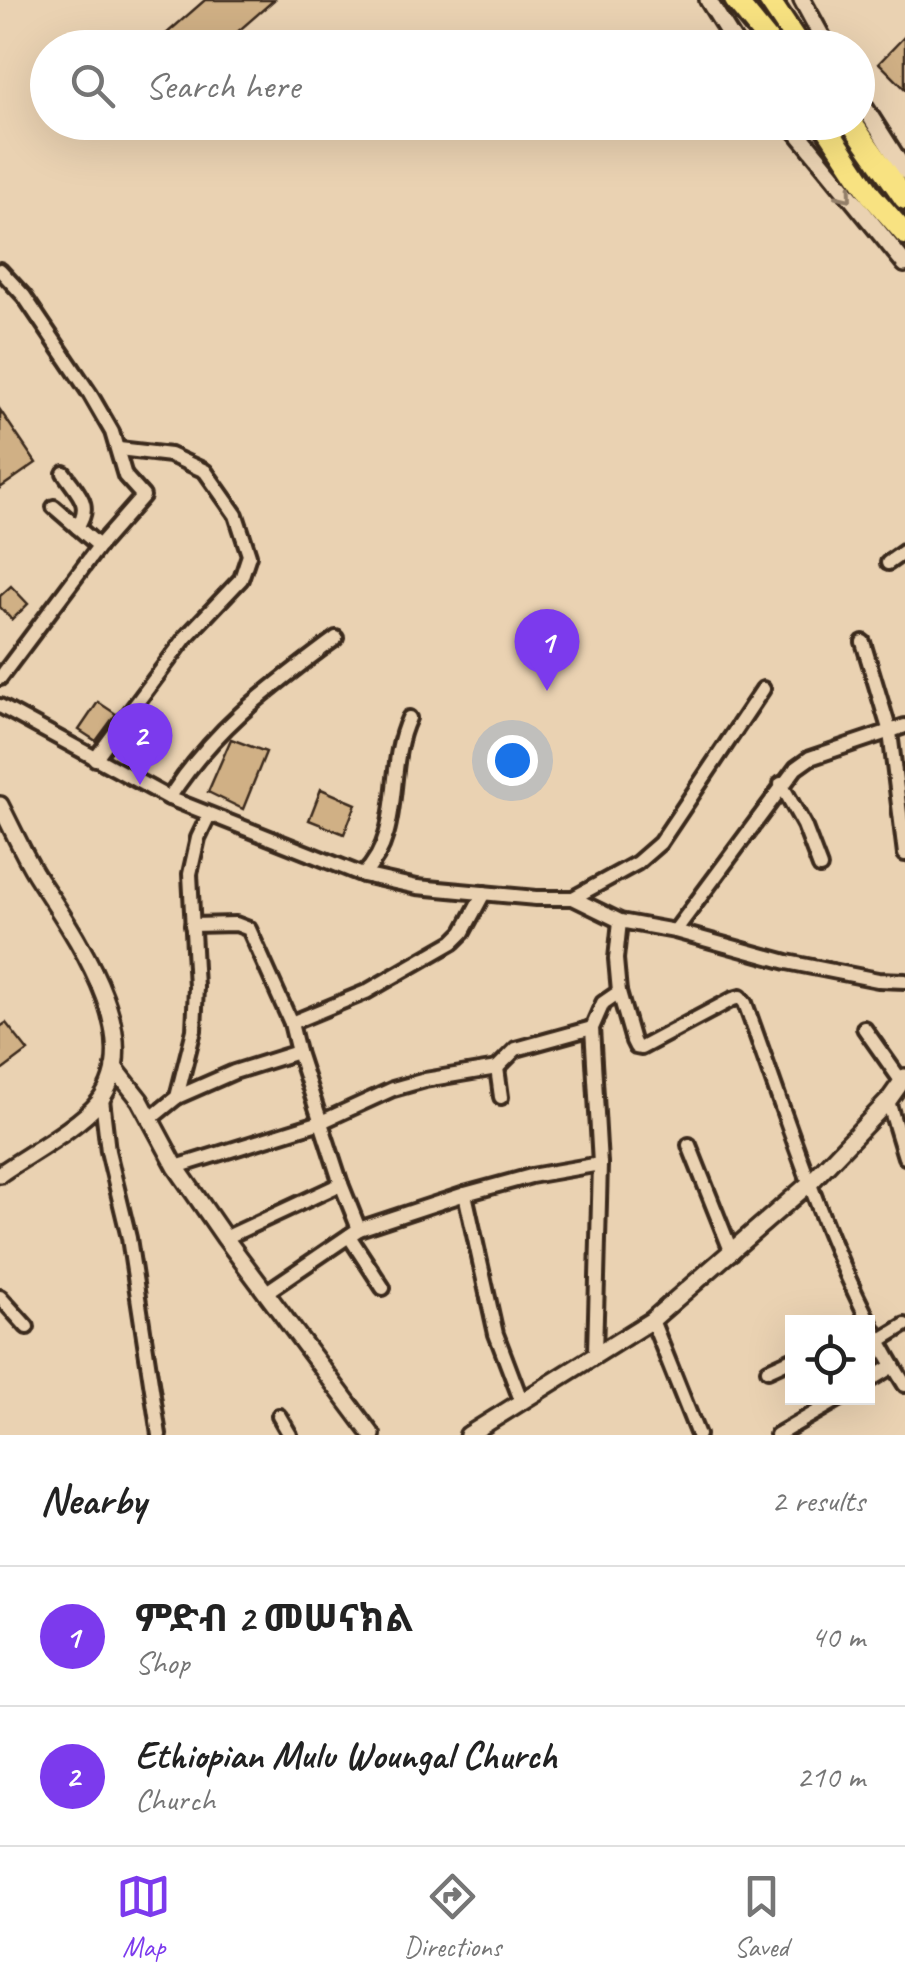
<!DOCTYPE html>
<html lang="en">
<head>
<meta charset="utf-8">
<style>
	body { margin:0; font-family:Caveat,"Noto Sans Ethiopic",sans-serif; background:#f6f6f6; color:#222 }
	.controls { position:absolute; right:30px; bottom:30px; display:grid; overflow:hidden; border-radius:0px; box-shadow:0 10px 40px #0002 }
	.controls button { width:90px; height:90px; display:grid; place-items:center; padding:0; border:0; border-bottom:2px solid #e0e0e0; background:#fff; color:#222; font:50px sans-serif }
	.you { position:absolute; left:512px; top:760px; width:35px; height:35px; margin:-25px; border:8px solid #fff; border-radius:50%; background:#1a73e8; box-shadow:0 0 0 15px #1a73e833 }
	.badge { display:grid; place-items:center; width:65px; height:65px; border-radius:50%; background:#7c3aed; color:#fff; font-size:32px; font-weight:700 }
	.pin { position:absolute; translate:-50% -82px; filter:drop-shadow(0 2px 5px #0008) }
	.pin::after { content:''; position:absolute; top:52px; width:35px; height:30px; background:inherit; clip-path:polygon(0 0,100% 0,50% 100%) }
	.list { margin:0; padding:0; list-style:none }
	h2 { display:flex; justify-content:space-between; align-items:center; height:130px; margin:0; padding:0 40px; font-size:42px }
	h2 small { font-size:32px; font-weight:400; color:#767676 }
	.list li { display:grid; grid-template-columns:65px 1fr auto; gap:30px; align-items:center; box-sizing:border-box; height:140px; padding:0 40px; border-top:2px solid #e0e0e0 }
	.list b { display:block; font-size:38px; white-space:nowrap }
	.list p { margin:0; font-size:32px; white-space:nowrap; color:#767676 }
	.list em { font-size:32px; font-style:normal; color:#767676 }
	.icon { flex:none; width:55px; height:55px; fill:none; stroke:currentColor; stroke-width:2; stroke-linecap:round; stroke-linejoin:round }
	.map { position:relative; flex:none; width:905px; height:1435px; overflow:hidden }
	.search { position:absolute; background:#fff; box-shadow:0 10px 40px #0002; left:30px; right:30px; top:30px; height:110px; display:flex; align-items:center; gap:25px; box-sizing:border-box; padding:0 35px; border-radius:55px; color:#767676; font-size:38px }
	.sheet { height:410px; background:#fff }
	nav { display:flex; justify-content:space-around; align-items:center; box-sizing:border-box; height:140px; border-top:2px solid #e0e0e0; background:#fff; font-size:28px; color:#767676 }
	nav a { display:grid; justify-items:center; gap:5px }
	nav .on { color:#7c3aed }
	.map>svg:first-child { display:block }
	.building { fill:#d0b085; stroke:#3b2a1e; stroke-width:2.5 }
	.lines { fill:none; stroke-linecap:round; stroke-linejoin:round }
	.minor-casing { stroke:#3b2a1e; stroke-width:20 }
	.tertiary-casing { stroke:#3b2a1e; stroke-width:22 }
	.trunk-casing { stroke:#3b2a1e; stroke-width:28 }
	.minor { stroke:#ead2b2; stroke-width:12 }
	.tertiary { stroke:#ead2b2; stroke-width:15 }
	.trunk { stroke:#f8e281; stroke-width:20 }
	.oneway { stroke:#927e68 }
</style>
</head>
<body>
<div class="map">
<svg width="905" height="1435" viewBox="0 0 905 1435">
	<rect width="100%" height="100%" fill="#ead2b2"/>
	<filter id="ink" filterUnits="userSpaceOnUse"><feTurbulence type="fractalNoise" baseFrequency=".01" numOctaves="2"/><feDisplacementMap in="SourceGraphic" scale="20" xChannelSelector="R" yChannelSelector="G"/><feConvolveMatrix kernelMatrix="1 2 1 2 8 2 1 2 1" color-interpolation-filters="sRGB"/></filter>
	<g filter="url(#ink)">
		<!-- building -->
		<g class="building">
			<polygon points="205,0 274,0 219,48 150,48"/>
			<polygon points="905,36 905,89 879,63"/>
			<polygon points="0,410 36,463 0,488"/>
			<polygon points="11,586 28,604 12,620 0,607 0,596"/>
			<polygon points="98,702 116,714 96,741 79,730"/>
			<polygon points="231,739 266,752 243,809 208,792"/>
			<polygon points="321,789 356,804 344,834 309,820"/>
			<polygon points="6,1023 28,1051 0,1072 0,1027"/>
		</g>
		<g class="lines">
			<!-- minor casing -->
			<g class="minor-casing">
				<g id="minor">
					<polyline points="0,270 24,296 90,394 112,432 125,476 143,496 99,546 0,678"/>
					<path d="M64,473C78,494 93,504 77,527"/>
					<polyline points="54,507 99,546"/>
					<polyline points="888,563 905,551"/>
					<polyline points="863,642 890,732 905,854"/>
					<polyline points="0,706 169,798 363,875 417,887 536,898 573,898 620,921 675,931 787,962 878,980 905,981"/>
					<polyline points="95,759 186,637 241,579 249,555 236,515 205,471 170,455 119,449"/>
					<polyline points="781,784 804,825 820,867"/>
					<path d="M169,798C216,726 268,689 336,638"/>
					<path d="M363,875C405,833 385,768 409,718"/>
					<polyline points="573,898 637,863 660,843 763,689"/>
					<polyline points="675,931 796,768 810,758 905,726"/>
					<path d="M619,992L633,1041L636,1047L641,1048L733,999L740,997L745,1003C792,1131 832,1269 905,1385"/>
					<polyline points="291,1023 366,992 453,942 463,932 484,893"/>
					<polyline points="864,1028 902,1082"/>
					<polyline points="497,1068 501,1097"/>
					<polyline points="177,1097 234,1072 298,1052 291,1023 249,929 236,924 192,925"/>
					<polyline points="102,1099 108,1151 129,1238 159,1435"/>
					<polyline points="888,1101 905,1157"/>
					<polyline points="150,1119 177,1097 194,1030 196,987 190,874 198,838 209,815"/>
					<polyline points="689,1145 732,1253"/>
					<polyline points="176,1167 321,1122 393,1089 425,1080 497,1068 516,1049 592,1028"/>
					<polyline points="341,1184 359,1229 465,1194"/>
					<polyline points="349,1236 383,1288"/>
					<polyline points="225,1238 341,1184 298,1052"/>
					<polyline points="265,1293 359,1229"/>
					<polyline points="0,1297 27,1327"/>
					<polyline points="652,1320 698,1435"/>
					<polyline points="879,1341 905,1325"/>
					<polyline points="595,1354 600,1164 592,1028 603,1003 619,992 616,959 620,921"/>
					<polyline points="768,1370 792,1359"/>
					<polyline points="868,1381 893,1366"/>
					<polyline points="521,1400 496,1334 465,1194 531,1176 600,1164"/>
					<polyline points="279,1416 290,1435"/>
					<polyline points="777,1435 841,1398"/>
				</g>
			</g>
			<!-- tertiary casing -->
			<g class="tertiary-casing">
				<g id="tertiary">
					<polyline points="708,0 738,48"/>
					<polyline points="802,0 828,48"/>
					<polyline points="858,97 905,171"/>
					<polyline points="789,122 905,264"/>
					<path d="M0,805C12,828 22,851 35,873C70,929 150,1036 99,1102C79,1127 27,1155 0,1174"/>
					<polyline points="114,1067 140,1100 176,1167 225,1238 372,1435"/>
					<polyline points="468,1435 652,1320 811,1182 888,1101 905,1077"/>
				</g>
			</g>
			<!-- trunk casing -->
			<g class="trunk-casing">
				<g id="trunk">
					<polyline points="735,0 774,48"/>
					<polyline points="769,0 801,48"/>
					<polyline points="823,122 871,195 905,234"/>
					<polyline points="851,122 905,199"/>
				</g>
			</g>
			<!-- minor -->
			<use href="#minor" class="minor"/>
			<!-- tertiary -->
			<use href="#tertiary" class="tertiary"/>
			<!-- trunk -->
			<use href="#trunk" class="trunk"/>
		</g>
		<!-- one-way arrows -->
		<defs><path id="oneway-chevron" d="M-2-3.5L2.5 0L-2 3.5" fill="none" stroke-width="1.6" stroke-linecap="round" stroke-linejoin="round" transform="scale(2.5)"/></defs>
		<use class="oneway" href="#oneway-chevron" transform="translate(846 195) rotate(51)"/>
	</g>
</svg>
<div class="controls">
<button><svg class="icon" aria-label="locate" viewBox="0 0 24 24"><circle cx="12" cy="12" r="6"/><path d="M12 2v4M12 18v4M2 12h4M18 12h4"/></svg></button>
</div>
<div class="you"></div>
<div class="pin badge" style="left:547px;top:691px">1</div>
<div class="pin badge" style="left:140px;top:785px">2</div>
<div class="search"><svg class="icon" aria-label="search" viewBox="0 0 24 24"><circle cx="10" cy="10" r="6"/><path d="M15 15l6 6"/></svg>Search here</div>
</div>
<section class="sheet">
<h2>Nearby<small>2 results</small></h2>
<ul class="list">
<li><span class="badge">1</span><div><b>ምድብ 2 መሠናክል</b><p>Shop</p></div><em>40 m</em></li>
<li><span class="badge">2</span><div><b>Ethiopian Mulu Woungal Church</b><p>Church</p></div><em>210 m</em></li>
</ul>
</section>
<nav>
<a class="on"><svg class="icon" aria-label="map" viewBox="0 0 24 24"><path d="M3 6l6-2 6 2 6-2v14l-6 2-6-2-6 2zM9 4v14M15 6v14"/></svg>Map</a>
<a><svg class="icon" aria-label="directions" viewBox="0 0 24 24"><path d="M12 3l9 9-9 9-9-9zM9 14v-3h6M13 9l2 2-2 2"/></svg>Directions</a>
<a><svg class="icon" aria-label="saved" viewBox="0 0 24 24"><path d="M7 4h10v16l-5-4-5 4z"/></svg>Saved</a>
</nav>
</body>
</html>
